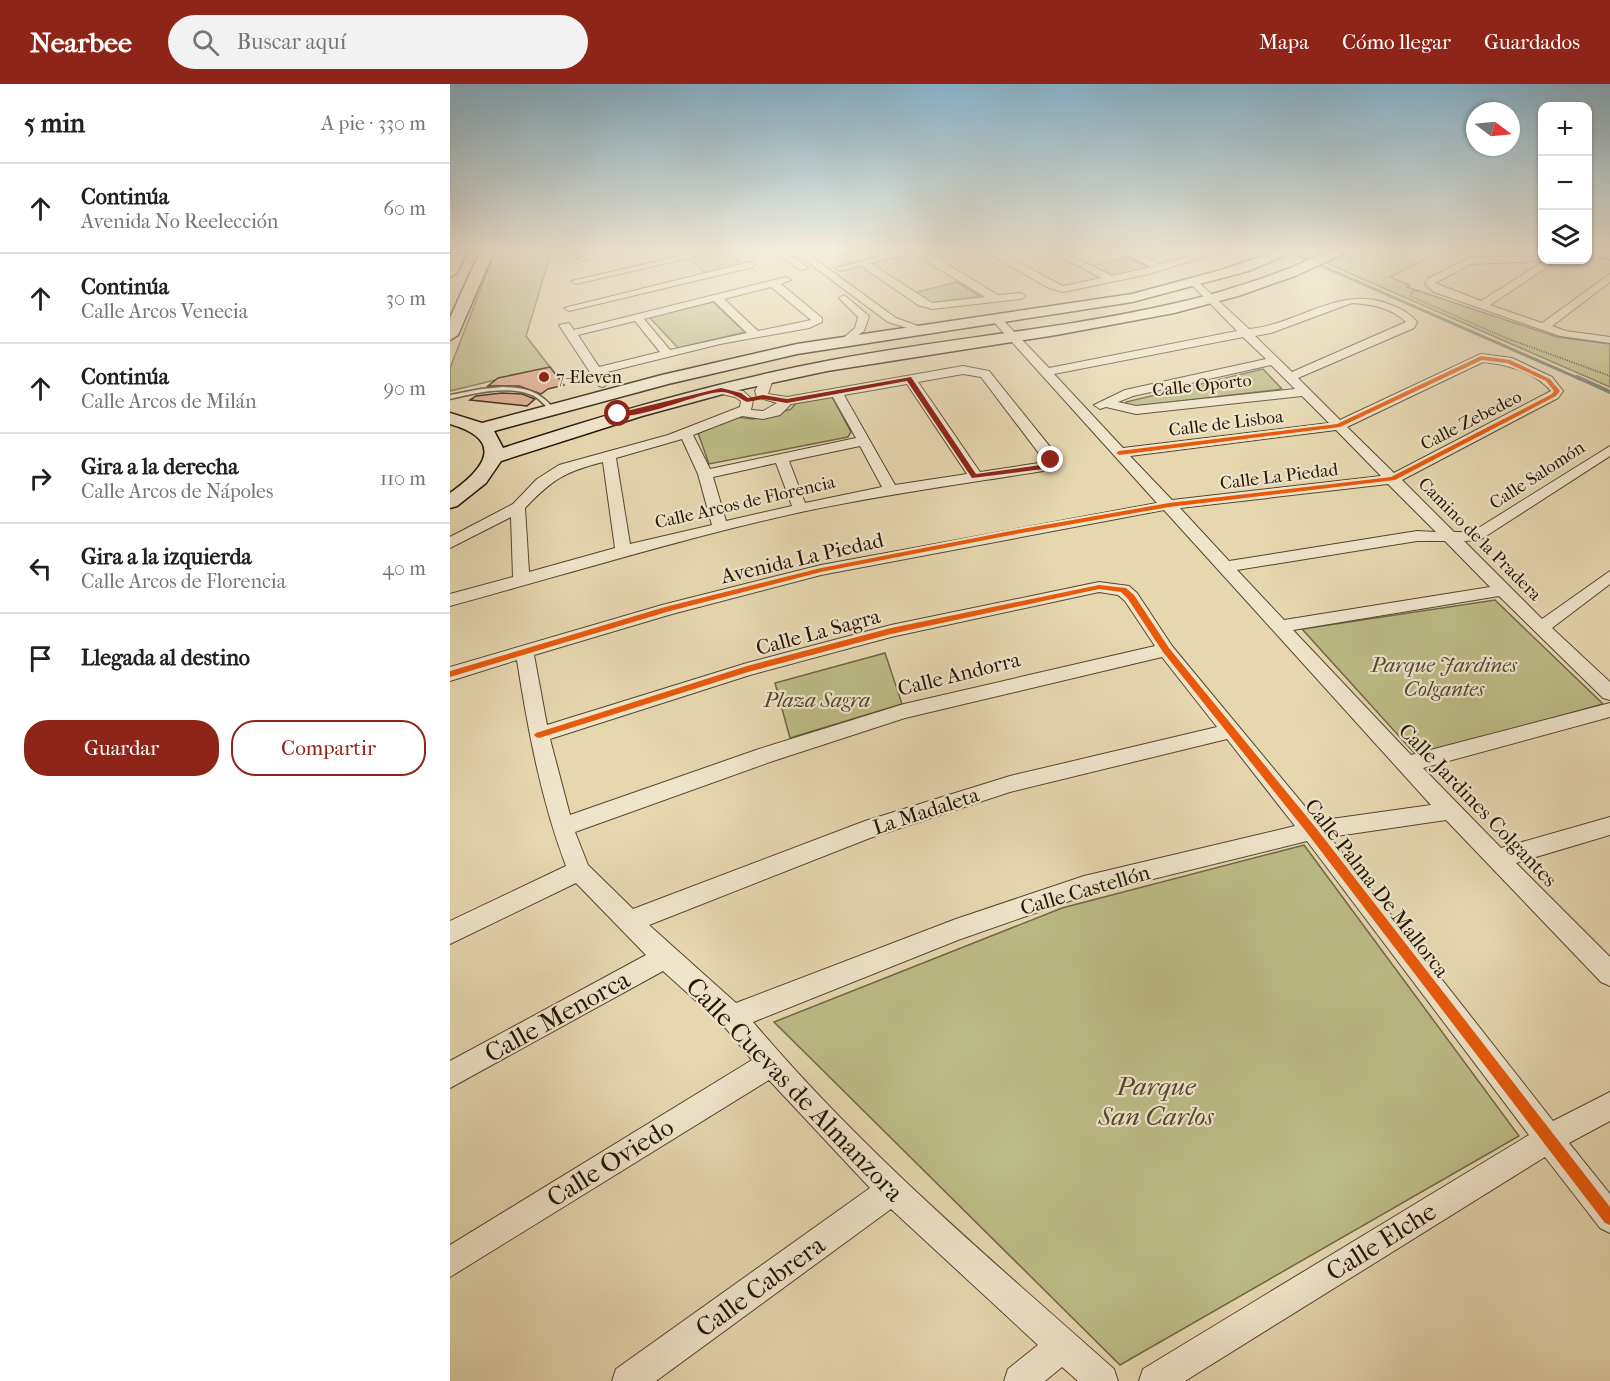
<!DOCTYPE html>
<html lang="es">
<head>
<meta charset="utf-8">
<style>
	body { margin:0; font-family:"IM FELL French Canon",serif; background:#f2f2f2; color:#202124 }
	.controls { position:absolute; right:18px; top:18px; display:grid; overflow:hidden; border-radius:12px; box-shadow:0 2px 4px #0004 }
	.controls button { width:54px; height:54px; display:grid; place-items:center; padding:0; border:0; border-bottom:2px solid #e0e0e0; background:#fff; color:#202124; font:30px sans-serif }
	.compass { position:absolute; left:1016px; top:18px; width:54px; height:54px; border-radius:50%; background:#fff; box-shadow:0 2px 4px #0004; rotate:106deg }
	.stop { position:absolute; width:18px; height:18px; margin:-14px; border:4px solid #8f2418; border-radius:50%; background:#fff }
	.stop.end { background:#8f2418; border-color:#fff; box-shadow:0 2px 6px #0008 }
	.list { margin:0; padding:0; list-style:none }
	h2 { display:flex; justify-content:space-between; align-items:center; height:78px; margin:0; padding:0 24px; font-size:26px }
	h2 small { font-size:20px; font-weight:400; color:#757577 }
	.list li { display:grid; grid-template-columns:39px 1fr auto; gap:18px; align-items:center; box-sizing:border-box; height:90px; padding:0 24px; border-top:2px solid #e0e0e0 }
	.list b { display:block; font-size:22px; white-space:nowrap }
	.list p { margin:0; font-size:20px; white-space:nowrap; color:#757577 }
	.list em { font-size:20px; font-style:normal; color:#757577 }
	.actions { display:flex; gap:12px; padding:18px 24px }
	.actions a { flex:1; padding:14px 0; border:2px solid #8f2418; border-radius:24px; text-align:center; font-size:21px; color:#8f2418 }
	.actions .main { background:#8f2418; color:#fff }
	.icon { flex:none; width:33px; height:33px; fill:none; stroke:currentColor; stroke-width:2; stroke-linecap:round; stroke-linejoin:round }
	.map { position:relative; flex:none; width:1160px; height:1297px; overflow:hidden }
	header { display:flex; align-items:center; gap:36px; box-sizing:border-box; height:84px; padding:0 30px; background:#8f2418; color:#fff }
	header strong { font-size:28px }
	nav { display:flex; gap:33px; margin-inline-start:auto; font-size:21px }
	.search { width:420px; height:54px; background:#f2f2f2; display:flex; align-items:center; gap:15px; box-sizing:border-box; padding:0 21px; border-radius:33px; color:#757577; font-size:22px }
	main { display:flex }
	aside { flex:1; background:#fff }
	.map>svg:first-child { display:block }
	.green { fill:#bcbc86; stroke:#706844; stroke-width:1.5 }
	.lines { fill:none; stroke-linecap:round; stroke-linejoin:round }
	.stream-far1 { stroke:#687868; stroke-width:3 }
	.stream { stroke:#687868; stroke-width:4 }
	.building { fill:#dca589; stroke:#241503; stroke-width:1.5 }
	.service-casing { stroke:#54462e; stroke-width:3 }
	.minor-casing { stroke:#54462e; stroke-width:2 }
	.secondary-casing { stroke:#241503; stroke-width:3 }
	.path { stroke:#241503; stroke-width:1.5; stroke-dasharray:1 1.5; stroke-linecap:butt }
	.service { fill:#efe5cb; fill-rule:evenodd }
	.minor { fill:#efe5cb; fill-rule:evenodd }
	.secondary { fill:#efe5cb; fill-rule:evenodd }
	.cycleway-casing { stroke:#efe5cb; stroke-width:4 }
	.cycleway { fill:#e8590c; fill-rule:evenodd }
	.route { fill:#8f2418 }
	.poi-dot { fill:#8f2418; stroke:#efe5cb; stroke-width:2 }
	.labels { text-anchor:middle; stroke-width:4.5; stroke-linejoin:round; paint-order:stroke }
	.far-poi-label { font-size:18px; fill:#241503; stroke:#efe5cb; text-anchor:start }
	.far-street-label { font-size:18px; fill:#241503; stroke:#efe5cb }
	.street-label { font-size:21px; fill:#241503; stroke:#efe5cb }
	.park-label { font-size:21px; font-style:italic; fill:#52472a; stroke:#efe5cb }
	.near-street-label { font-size:26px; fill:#241503; stroke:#efe5cb }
	.near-park-label { font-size:26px; font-style:italic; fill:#52472a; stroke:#efe5cb }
</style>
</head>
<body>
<header>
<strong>Nearbee</strong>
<div class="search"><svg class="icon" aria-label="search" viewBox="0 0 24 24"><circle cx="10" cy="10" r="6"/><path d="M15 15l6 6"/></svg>Buscar aquí</div>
<nav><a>Mapa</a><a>Cómo llegar</a><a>Guardados</a></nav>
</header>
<main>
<aside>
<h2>5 min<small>A pie · 330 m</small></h2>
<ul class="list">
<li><svg class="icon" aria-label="ahead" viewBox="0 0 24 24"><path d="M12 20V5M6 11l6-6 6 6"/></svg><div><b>Continúa</b><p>Avenida No Reelección</p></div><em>60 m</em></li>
<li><svg class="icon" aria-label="ahead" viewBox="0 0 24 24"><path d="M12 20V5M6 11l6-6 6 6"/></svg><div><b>Continúa</b><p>Calle Arcos Venecia</p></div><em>30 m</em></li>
<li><svg class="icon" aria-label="ahead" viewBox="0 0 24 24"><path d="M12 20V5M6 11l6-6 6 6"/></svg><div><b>Continúa</b><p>Calle Arcos de Milán</p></div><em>90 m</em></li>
<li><svg class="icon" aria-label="right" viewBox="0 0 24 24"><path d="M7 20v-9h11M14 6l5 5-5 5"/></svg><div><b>Gira a la derecha</b><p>Calle Arcos de Nápoles</p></div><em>110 m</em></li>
<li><svg class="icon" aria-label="left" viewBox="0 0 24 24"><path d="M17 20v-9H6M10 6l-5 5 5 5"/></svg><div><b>Gira a la izquierda</b><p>Calle Arcos de Florencia</p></div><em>40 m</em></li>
<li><svg class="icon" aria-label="arrive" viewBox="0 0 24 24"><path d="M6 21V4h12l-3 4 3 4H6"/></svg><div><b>Llegada al destino</b></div></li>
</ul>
<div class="actions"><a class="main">Guardar</a><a>Compartir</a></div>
</aside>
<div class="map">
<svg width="1160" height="1297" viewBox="0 0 1160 1297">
	<rect width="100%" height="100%" fill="#e6d7af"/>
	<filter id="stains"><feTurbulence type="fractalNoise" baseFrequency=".00333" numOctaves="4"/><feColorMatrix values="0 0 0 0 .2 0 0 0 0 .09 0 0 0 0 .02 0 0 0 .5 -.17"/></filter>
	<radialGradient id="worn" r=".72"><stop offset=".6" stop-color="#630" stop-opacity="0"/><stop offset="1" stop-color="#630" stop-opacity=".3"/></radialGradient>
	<!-- green -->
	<g class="green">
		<polygon points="46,165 102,165 76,252 100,283 0,307 0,284"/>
		<polygon points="907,165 995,165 940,193 960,201 957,203 1107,253 1160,260 1160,303 876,179"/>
		<polygon points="276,166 292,180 255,189 239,174"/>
		<polygon points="676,173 700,184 663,192 643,182"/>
		<polygon points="507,198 531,213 479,219 463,209"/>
		<polygon points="263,218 295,248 228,264 199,233"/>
		<polygon points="813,285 832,305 678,323 676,318"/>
		<polygon points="381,311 401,348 398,353 259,380 248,349 285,333 303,335 326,330 341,325 348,317"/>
		<polygon points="1045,516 1153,620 967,672 852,545"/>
		<polygon points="435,569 452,620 340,654 325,599"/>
		<polygon points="854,761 1069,1052 670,1281 324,938 612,824"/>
	</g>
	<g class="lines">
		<!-- stream-far1 -->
		<polyline class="stream-far1" points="833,165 1130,295"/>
		<!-- stream -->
		<polyline class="stream" points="1127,293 1160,308"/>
	</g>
	<!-- building -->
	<g class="building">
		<polygon points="100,283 114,301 98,305 91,310 69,302 38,302 48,294"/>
		<polygon points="52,309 72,310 85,315 77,322 20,316 26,312"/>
	</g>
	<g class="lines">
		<!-- service casing -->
		<g class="service-casing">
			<path id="service" d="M53,303C76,304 90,307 105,326L100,327C95,321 89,314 82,311C57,301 25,309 0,315V311L31,305Z"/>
		</g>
		<!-- minor casing -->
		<g class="minor-casing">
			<g id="minor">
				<polygon points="161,165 178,165 132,177 127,174"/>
				<polygon points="261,165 278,165 126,200 121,197"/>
				<polygon points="287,165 306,165 285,171 280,168"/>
				<polygon points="321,165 332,165 358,184 350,186"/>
				<polygon points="340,165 351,165 446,234 479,246 473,249 438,238"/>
				<polygon points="386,165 397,165 400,168 395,171"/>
				<path d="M457,165H472L548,211L571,209L576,212L571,215L482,225L468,221L411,182L390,187L385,184ZM463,169L535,213L482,219L420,179Z"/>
				<polygon points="530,165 542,165 613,202 651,194 597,165 609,165 662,192 701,183 666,165 678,165 710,180 766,165 780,165 699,190 613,208 599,204"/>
				<path d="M1092,172V176H1108L1040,221L1092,239L1160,190V198L1102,242L1116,247L1160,253V259L1110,252L984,208L975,200L977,195L1019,174ZM1094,177L1031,217L985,199L1021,180Z"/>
				<polygon points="300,178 305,181 303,183 119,227 114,224"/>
				<path d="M336,193L341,196L331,200L372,234V238L359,244L270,260L153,289L159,299L153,303L149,302L109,241L119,239L124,246ZM321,203L361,236L308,247L274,215ZM264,217L297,249L220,266L194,235ZM185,237L210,268L149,283L128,251Z"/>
				<path d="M746,196L799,245C847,241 892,199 941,221C951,225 960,229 967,238L964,244L848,294L890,336L1031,270L1062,274L1102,293L1113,307L1108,314L952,396L1004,448H1022L1160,362V372L1030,456L1014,457L1092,535L1160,487V500L1102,544L1160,598V616L1153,614L1049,512L843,546L961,671L1160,619V633L973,684L1051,764L1160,733V751L1066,779L1160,873V902L1151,898L996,736L880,753L1103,1037L1160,1008V1037L1119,1059L1160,1110V1149L1150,1144L1095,1073L735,1297H689L693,1285L1079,1051L857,757L634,812L508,856L303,938C411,1066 539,1174 664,1285L668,1297H628L612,1283L595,1297H554L558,1285L588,1261L441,1125L206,1297H162L166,1285L420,1104L319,996L0,1193V1161L302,976L274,942L213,887L0,1004V977L196,871L126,799L0,860V837L116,782C91,716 78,646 67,576L0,597V583L212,521L371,481L707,419L543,237L552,235L599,284L787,247L742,201V197ZM902,219C921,220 942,224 956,238L842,288L805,252L821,249ZM793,253L816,275L675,306L644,321L650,325L656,323L686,330L852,312L879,339L673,364L604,290ZM1033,278C1056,280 1085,288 1101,307L944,389L897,343ZM821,281L845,305L686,322L668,318L683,312ZM886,346L931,392L722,416L680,372ZM938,400L986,448L967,447L779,477L730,424ZM714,426L981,721L867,737L722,562L687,509L679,502L649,498L441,541L297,579L97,641L84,571L222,530L371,491ZM967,457H995L1040,503L834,536L787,486ZM649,508L668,511L675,517L705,562L454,620L309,665L120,731L100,655L300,591L441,553ZM712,573L767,643L560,692L415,737L183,825L138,781L125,748L323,677L455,634ZM777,655L845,742L634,792L506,835L286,919L199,841L420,754L560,708Z"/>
				<polygon points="394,211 419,232 414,247 397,259 391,256 405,244 408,233 389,214"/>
				<path d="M513,282L539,287L605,369L608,377L593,387C512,400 431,411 351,428C233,454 117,490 0,522V510L63,493L61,433L0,464V453L63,420L87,395L109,381L218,351L290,323L291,317L285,313L267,309V303L293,307L303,316L301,326L313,327L327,319L307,313L305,307L313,292L317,291L323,295L318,310L337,313ZM513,290L531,293L594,376L589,379L530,388L468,298ZM457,300L517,390L445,401L394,311ZM383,313L406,354L260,385L243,351L292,332L313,335L330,331L341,320ZM232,355L248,390L262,441L180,460L166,374ZM410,362L432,403L355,419L339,377ZM153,378L165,464L79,488L75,424C103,395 114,388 153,378ZM326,379L342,422L276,437L263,393Z"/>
			</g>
		</g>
		<!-- secondary casing -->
		<g class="secondary-casing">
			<g id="secondary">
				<polygon points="5,165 18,165 7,189 0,193 0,174"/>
				<polygon points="31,165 45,165 8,251 0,256 0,234"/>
				<path d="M834,165H851L798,187L682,218L347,270L218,300L44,347L53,364C159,329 267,298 377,277C491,255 608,246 722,220C760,212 798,200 835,186C857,178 878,163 903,165L845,192L788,212L724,229L606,251L377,287L284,307L192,332L51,377L36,399L7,422L0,424V409C36,384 55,356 0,340V329L32,339L212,291L347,260L682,210L771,186Z"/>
				<polygon points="1138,165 1160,167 1160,175 1138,169"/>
			</g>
		</g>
		<!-- path -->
		<polyline class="path" points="970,207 963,207 960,212 1056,254 1160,292"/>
		<!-- service -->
		<use href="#service" class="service"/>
		<!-- minor -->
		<use href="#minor" class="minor"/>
		<!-- secondary -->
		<use href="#secondary" class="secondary"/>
		<!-- cycleway casing -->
		<g class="cycleway-casing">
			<g id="cycleway">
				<polygon points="1031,272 1060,276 1100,295 1110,307 1106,312 945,396 719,423 561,451 371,488 220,527 0,593 0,587 215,523 371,484 561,447 719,419 941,393 1102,310 1104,307 1096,297 1057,279 1032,276 890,343 669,371 666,369 669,367 887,340"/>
				<polygon points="649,501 676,504 684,511 719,564 866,744 1160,1123 1160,1141 1155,1139 858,750 713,568 678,515 671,508 649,505 441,550 298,588 89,654 86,653 84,651 86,649 297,582 441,544"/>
			</g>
		</g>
		<!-- cycleway -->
		<use href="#cycleway" class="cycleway"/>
	</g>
	<!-- sky -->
	<linearGradient id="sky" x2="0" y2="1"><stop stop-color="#87b6d0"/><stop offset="0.48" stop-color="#f4eddb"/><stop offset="1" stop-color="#f4eddb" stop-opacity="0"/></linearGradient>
	<rect width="1160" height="346" fill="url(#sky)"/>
	<!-- route -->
	<path class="route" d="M461,293L526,390L591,381L601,374L605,376L593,385L522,394L457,297L337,319L313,315L297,318C289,314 281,308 271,308C246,309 185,339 164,330L271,304L291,309L298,314L313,311L337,315Z"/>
	<!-- markers -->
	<circle class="poi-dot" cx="94" cy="293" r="6"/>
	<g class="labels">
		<!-- far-poi labels -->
		<g class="far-poi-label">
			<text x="106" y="299">7-Eleven</text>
		</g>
		<!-- far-street labels -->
		<g class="far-street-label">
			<text transform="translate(752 301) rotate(-6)" y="6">Calle Oporto</text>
			<text transform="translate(1021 336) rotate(-27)" y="6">Calle Zebedeo</text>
			<text transform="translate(776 339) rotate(-7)" y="6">Calle de Lisboa</text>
			<text transform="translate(1087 391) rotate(-33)" y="6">Calle Salomón</text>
			<text transform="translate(829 392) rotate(-7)" y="6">Calle La Piedad</text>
			<text transform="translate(295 418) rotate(-13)" y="6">Calle Arcos de Florencia</text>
			<text transform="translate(1030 455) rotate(45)" y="6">Camino de la Pradera</text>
		</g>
		<!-- street labels -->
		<g class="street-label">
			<text transform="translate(352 474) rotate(-13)" y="7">Avenida La Piedad</text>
			<text transform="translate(368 548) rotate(-15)" y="7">Calle La Sagra</text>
			<text transform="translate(509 590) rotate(-14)" y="7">Calle Andorra</text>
			<text transform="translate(1028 721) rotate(46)" y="7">Calle Jardines Colgantes</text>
			<text transform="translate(476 727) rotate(-18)" y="7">La Madaleta</text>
			<text transform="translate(927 804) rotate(52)" y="7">Calle Palma De Mallorca</text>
			<text transform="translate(635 806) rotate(-16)" y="7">Calle Castellón</text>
		</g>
		<!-- park labels -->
		<g class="park-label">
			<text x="994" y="588">Parque Jardines<tspan x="994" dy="24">Colgantes</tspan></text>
			<text x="367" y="623">Plaza Sagra</text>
		</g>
		<!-- near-street labels -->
		<g class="near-street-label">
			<text transform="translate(107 932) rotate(-29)" y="9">Calle Menorca</text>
			<text transform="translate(345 1005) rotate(46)" y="9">Calle Cuevas de Almanzora</text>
			<text transform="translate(160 1078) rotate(-32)" y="9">Calle Oviedo</text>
			<text transform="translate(931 1157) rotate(-32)" y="9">Calle Elche</text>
			<text transform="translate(310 1202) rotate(-36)" y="9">Calle Cabrera</text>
		</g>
		<!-- near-park labels -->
		<g class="near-park-label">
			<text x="706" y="1011">Parque<tspan x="706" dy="30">San Carlos</tspan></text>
		</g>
	</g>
	<rect width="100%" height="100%" filter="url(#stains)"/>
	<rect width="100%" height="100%" fill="url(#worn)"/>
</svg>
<div class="controls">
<button>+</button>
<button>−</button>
<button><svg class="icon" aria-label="layers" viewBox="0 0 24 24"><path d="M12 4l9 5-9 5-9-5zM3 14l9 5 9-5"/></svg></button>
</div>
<svg class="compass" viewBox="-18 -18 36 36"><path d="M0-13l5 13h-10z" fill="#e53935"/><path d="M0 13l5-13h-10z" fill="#757577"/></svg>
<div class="stop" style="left:168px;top:330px"></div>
<div class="stop end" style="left:601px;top:376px"></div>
</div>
</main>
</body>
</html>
